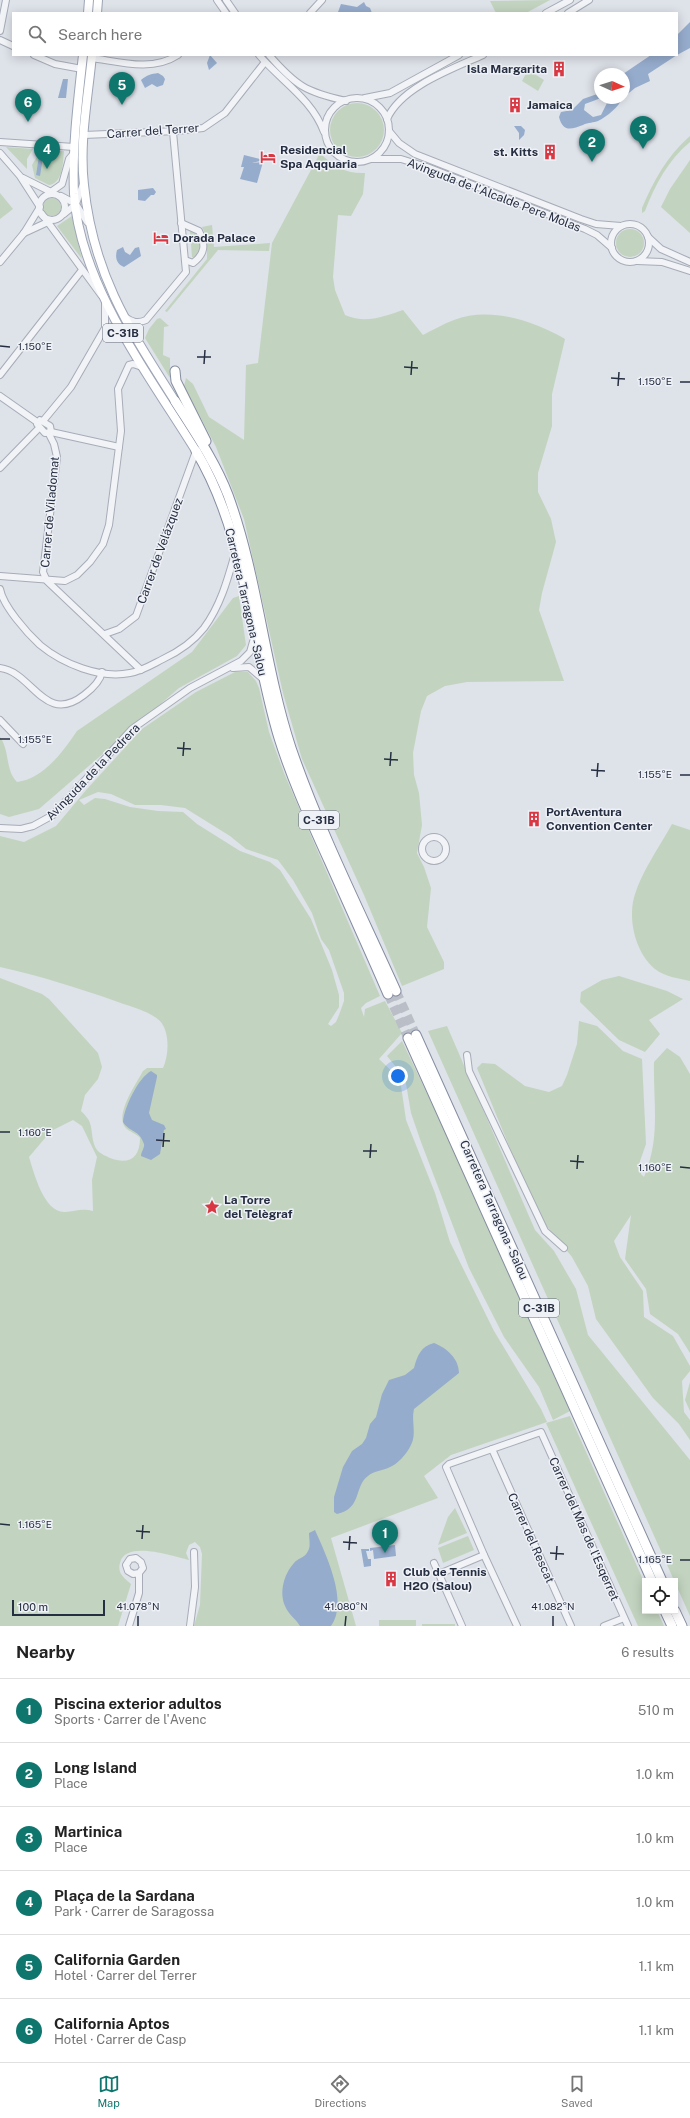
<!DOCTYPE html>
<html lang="en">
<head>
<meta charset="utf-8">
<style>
	body { margin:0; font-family:"Public Sans",sans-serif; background:#f2f2f2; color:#222 }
	.controls { position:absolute; right:12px; bottom:12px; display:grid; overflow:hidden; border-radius:0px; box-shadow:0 2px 10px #0003 }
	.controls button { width:36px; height:36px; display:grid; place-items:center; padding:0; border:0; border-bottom:1px solid #e0e0e0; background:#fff; color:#222; font:20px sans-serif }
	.compass { position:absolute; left:594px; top:68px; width:36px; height:36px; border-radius:50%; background:#fff; box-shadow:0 2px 10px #0003; rotate:93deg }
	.scale { position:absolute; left:12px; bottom:10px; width:93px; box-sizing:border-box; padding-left:4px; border:2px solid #262e41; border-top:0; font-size:11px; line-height:14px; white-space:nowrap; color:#262e41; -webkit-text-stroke:3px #eef1f6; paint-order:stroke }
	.you { position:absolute; left:398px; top:1076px; width:14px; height:14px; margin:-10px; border:3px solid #fff; border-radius:50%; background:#1a73e8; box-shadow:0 0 0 6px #1a73e833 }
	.badge { display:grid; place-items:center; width:26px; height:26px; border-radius:50%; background:#0f766e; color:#fff; font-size:13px; font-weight:700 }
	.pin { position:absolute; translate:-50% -33px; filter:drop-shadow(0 1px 2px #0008) }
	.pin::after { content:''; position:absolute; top:21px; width:14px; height:12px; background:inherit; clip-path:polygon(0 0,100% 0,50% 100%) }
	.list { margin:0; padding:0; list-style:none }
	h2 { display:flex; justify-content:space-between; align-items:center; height:52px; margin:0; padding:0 16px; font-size:17px }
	h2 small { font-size:13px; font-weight:400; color:#767676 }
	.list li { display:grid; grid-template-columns:26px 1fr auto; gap:12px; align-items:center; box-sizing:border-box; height:64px; padding:0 16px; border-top:1px solid #e0e0e0 }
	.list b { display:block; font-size:15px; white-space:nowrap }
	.list p { margin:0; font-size:13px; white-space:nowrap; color:#767676 }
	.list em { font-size:13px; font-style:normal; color:#767676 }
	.icon { flex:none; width:22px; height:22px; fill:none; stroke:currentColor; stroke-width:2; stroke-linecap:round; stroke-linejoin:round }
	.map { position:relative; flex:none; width:690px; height:1626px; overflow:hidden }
	.search { position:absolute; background:#fff; box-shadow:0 2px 10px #0003; left:12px; right:12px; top:12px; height:44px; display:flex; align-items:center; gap:10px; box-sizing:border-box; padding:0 14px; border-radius:0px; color:#767676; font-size:15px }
	.sheet { height:436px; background:#fff }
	nav { display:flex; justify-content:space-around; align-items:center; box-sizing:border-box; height:56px; border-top:1px solid #e0e0e0; background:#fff; font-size:11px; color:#767676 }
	nav a { display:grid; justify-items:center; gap:2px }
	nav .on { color:#0f766e }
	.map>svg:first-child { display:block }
	.green { fill:#c2d4bf; fill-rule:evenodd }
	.water { fill:#96accc; fill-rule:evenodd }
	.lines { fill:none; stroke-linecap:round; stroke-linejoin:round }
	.highway-tunnel { stroke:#b9bec7; stroke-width:9; stroke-dasharray:9 4.5; stroke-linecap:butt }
	.minor-casing { stroke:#a7acb7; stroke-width:8 }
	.major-casing { stroke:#9da5b6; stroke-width:10 }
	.highway-casing { stroke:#858da1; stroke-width:11 }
	.minor { stroke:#f1f3f7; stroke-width:6 }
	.major { stroke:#fff; stroke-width:8 }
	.highway { stroke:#fff; stroke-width:9 }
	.ticks { fill:none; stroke:#262e41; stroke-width:1.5 }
	.labels { text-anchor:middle; stroke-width:3; stroke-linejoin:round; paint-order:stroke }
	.shield { fill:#eef1f6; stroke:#626877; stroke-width:1 }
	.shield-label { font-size:11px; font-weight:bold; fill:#262e41 }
	.poi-label { font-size:12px; font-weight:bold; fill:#262e41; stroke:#eef1f6; text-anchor:start }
	.street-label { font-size:12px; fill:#262e41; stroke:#eef1f6 }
	.ticks-label { font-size:10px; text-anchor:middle; fill:#262e41; stroke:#eef1f6; stroke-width:3; stroke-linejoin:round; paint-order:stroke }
</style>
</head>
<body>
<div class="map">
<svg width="690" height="1626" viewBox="0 0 690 1626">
	<rect width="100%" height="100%" fill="#dee2e9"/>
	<!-- green -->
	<g class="green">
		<polygon points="550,0 526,13 496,13 490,1"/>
		<polygon points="528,70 544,80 538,91 522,81"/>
		<circle cx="357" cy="130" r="27"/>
		<path d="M690,136V142C668,160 655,185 645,211L642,213V208C654,180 667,156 690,136Z"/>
		<polygon points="6,147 33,149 27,159 27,169"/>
		<path d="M51,151H64C63,162 63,183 49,185L35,178L32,165L38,155Z"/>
		<path d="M320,153C333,166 346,174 365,173L363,194L351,216L338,215L333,277L335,290L345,315C366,324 382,317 403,310L423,335C433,330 443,324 454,320C490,306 533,321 565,339L552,394V426L538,473V492L551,519L556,542L542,593L539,610L564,681L467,682L445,686L427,696L421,711L413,753L414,775L419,793L422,825L417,853L424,867L431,888L427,927L444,962V969L402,986L364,895L302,759L283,693L244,519L216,447L184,386L186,378L193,384L209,417L244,440L246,365L258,363L272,243Z"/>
		<polygon points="690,160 690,233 661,207 670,189"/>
		<polygon points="0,193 13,209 0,219"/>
		<circle cx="52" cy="207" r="9"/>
		<polygon points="72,216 82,259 57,226"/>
		<polygon points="212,225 214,247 270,243 269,251 218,250 167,312 165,311 207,259 207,239 202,227"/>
		<circle cx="630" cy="243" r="14"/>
		<path d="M192,231C203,237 202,250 194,258L192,257L190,232Z"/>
		<polygon points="160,318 169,326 164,327 163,355 170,358 170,378 145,338 149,329 157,319"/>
		<path d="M239,596L246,645L237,656L179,688L39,809L9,817L0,814V737C10,751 5,770 17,782C43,779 63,752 77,731L192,652L233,598Z"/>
		<path d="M235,672H248L256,681L259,688L269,732L284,773L380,996L366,1003L361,1008L364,1017L365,1009L385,1001L402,1033L379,1059L400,1079L406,1120L435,1193L450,1242L494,1331L541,1409L547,1422L451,1455L424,1476L438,1498L331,1538L356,1626H194L200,1605L202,1554L200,1547L195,1542L189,1545L186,1553L189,1560C172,1556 125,1540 120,1563C117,1573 124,1578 131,1584L118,1626H0V978L42,994L49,999L98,1053L102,1067L98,1079L85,1095L81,1111C84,1114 89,1119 90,1123C93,1132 91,1141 97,1150C99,1153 106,1156 110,1158C128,1165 140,1159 140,1138C136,1133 129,1132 125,1127C115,1114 136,1084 143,1071L147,1068H163C169,1055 170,1032 160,1021C149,1011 132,1007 118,1002C79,988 40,976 0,967V836L24,842L56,826L87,789L142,729L196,692ZM98,792L111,794L135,805H161L185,808L230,836L246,849L278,860L293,880L312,913L321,939L329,950L344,993V1001L339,1015L336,1022L331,1026L328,1024L339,1007V995L332,970L311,919L280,870L270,862L240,851L197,824L183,812L158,811L130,807L105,799L95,798L84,805L79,800ZM73,1120L82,1126L97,1157L92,1180L93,1211C83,1208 75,1211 65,1212C44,1213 34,1173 29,1157L51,1131Z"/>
		<path d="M672,824L690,830V981C678,978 665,977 655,969C637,954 629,925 633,902C639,875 659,848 672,824Z"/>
		<polygon points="619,976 667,991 683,999 649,1020 660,1034 645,1052 619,1040 580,1002 581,992 602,980"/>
		<path d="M579,1021L597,1026L623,1051L642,1059L646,1144L640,1161L641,1174L644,1177C661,1137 653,1103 654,1062L667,1048L680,1057L690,1074V1353L678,1334L650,1314L646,1289L625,1259L631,1215L614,1241L620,1257L643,1291L644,1317L673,1336L690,1366V1371L682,1381L684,1412L690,1420V1440L679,1424L653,1398L596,1319L588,1286L572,1257L545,1224L519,1170L477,1068L482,1063L495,1064L525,1086L549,1092L562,1086L567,1075L577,1044Z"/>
		<polygon points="447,1026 535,1230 554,1251 576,1289 588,1335 690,1460 690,1616 428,1031"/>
		<polygon points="402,1041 441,1123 570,1411 553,1420 539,1387 504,1337 469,1268 421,1142 411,1113 405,1078 387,1056"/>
		<polygon points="690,1382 690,1411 685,1400"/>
		<polygon points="570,1416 645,1584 645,1611 657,1611 664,1626 638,1626 546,1423"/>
		<polygon points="455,1508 467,1533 438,1545 448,1517"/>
		<polygon points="468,1536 474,1550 443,1563 438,1548"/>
		<rect x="379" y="1620" width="37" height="6"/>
		<rect x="422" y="1624" width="33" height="2"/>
	</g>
	<!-- water -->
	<g class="water">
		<polygon points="364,2 366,6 370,8 372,13 338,12 341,4 357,7"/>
		<polygon points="690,22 690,48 677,55 677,35"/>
		<polygon points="210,55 217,63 209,70 207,63"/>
		<polygon points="651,55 677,55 648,74 650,81 635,88 624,97 623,74"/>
		<path d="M158,73L163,76L165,79L163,85L157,87L152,84L145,88L141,80C147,75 151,74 158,73Z"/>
		<polygon points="63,79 68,79 66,98 58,98"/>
		<path d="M600,93V98H623C618,107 608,116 598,121C594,123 588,122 583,125C572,129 563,133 559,117L561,112L572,110L583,99ZM601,98H603L607,103L601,115L593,117L584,110L585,104Z"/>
		<polygon points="514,126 521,126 525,130 524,135 519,140 519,133"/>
		<polygon points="244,155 260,159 260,161 252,163 263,162 257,183 240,179 244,167 241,167"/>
		<polygon points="39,156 43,157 40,176 36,175"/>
		<polygon points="153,188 156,192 154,195 151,195 145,201 138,200 138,190"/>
		<path d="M123,247L125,252L130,255L135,248L139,247L141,256L124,267C116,264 115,257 117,250Z"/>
		<path d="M151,1071L157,1075V1077L149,1113L152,1120L164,1125L166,1129L164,1130L160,1154L151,1160L141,1156C141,1152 145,1147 144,1144C139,1129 130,1133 123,1122C124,1108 138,1078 151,1071Z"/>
		<path d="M434,1343C447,1348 459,1359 459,1373L414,1409C411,1421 417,1434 411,1445C406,1455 398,1464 388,1468C381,1471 374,1471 368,1476C354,1486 362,1509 337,1514L334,1512V1497L343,1467L352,1451L362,1444L366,1438L370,1424L376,1417L382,1394L389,1380L405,1375L414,1368C417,1356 421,1346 434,1343Z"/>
		<path d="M315,1530C326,1555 349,1602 331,1626H300C296,1619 288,1614 285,1606C279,1592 284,1574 294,1563C298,1558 305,1558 308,1551C311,1547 309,1539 309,1533Z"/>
		<polygon points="395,1545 396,1556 374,1559 373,1550 370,1551 370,1548"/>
		<polygon points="361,1549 369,1549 369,1551 366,1551 368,1559 371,1559 371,1566 364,1567"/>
	</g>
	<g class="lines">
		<!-- highway-tunnel -->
		<g class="highway-tunnel">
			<polyline points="396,991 416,1035"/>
			<polyline points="388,994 408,1038"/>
		</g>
		<!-- minor casing -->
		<g class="minor-casing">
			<g id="minor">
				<polyline points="217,0 226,13"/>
				<polyline points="226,0 235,13"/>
				<polyline points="310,13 322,0"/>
				<polyline points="546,13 570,0"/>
				<polyline points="568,13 589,0"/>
				<polyline points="0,31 6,0"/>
				<polyline points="0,40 13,46"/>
				<polyline points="34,55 55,64 82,69"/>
				<path d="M259,55C281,81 312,99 324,132"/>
				<path d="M269,55C296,86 306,92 346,101"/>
				<path d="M92,58C120,62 152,72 178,55"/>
				<polyline points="365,98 390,93 459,55"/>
				<circle cx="357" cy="130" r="32"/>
				<path d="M387,119C401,87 452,69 483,55"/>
				<polyline points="389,131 399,143 415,154 581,219 596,224 621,226"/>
				<polyline points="84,135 177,131 203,128 225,113 265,62"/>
				<polyline points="0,142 74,147"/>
				<polyline points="0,153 20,176 40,207 24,233 0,262"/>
				<polyline points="372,159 401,159 427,167 585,229 597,235 612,248"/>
				<polyline points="23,178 53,193"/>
				<polyline points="48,194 62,184 69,159 74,153"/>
				<circle cx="52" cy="207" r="13"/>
				<polyline points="61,196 76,204 87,222"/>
				<polyline points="42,214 101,295"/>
				<polyline points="64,214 76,204 83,184"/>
				<path d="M181,223L199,231C206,245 205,254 193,263L185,260"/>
				<circle cx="630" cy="243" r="19"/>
				<polyline points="24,233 50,221"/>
				<polyline points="648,237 661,249 690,262"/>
				<polyline points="637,261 662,262 690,271"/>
				<path d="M125,317C132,322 138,324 146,320L186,272L173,132"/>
				<polyline points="0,375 82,270"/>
				<polyline points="0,396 37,422"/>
				<polygon points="40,420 50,426 51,432 45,433 37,424"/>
				<polyline points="43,421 71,387 105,328 105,302"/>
				<polyline points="51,432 119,447"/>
				<polyline points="49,434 54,444 57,457 43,572 47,581 141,670"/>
				<polyline points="0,468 39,428"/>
				<polyline points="0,576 65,581 77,575 90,562 103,544 109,525 121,431 118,389 129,365 133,364 142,367"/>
				<path d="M0,589C3,606 27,633 40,645C63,664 100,679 130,673C142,671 153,664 163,659C180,651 193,642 204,628C221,605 228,578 236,550"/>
				<polyline points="105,634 119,629 136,616 196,451"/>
				<path d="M0,668C33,672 44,726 84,695C92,689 100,682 102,672"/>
				<polyline points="233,668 249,667 263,679"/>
				<polyline points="0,720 23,744"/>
				<polyline points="0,828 21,829 33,826 53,815 132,729 190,688 241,661 250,652 254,638"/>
				<circle cx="434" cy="849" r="12"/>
				<polyline points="467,1055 469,1071 545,1231 564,1248"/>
				<polyline points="492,1449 571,1626"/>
				<polyline points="434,1563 462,1626"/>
				<polyline points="439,1574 484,1555"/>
				<polyline points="129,1626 139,1593 139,1573 143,1568 141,1562 136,1558 130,1559 126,1565 128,1571 133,1574 139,1573"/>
				<polyline points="190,1626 195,1587 194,1552"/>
				<polyline points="517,1626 484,1555 446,1467 449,1464 541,1432 628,1626"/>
				<polyline points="604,1626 624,1618"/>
			</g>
		</g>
		<!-- major casing -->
		<g class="major-casing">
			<g id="major">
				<polyline points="88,13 89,0"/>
				<polyline points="97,13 98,0"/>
				<path d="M83,55C78,101 72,147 74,194C80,285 149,375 196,451"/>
				<path d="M92,55C88,98 79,142 84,185C93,274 128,327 175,401"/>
			</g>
		</g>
		<!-- highway casing -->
		<g class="highway-casing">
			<g id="highway">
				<polyline points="175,371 176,381 206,441"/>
				<path d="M175,401C194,431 215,461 228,495C258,577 264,666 291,748C320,832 360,911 396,991"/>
				<path d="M196,451C248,538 250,643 279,738C292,780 311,821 329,861C349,906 369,950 388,994"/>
				<polyline points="416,1035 662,1581"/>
				<polyline points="408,1038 652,1581"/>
				<polyline points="665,1611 672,1626"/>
				<polyline points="675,1611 682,1626"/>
			</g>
		</g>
		<!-- minor -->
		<use href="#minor" class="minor"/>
		<!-- major -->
		<use href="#major" class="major"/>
		<!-- highway -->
		<use href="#highway" class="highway"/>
	</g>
	<!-- ticks -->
	<path class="ticks" d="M0,346L10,347M197,357H211M204,364L205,350M404,367L418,368M411,375L412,361M611,378L625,379M680,382H690M618,386L619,372M0,739H10M177,748L191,749M183,756L184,742M384,759L398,760M390,766L391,752M591,770L605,771M680,775H690M597,777L598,763M0,1132H10M156,1140L170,1141M163,1147L164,1133M363,1151H377M370,1158L371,1144M570,1161L584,1162M680,1167L690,1168M577,1169L578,1155M0,1524L10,1525M136,1531L150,1532M142,1539L143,1525M343,1542L357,1543M349,1550L350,1536M550,1553L564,1554M556,1560L557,1546M680,1560H690M138,1626V1616M345,1626L346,1616M553,1626V1616"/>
	<!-- icons -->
	<defs>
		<g id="building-bare" transform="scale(1.2)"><path d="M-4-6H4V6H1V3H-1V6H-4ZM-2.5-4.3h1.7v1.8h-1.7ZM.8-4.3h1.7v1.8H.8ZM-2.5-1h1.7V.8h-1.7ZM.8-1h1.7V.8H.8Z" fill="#d93843" stroke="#eef1f6" stroke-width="2.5" paint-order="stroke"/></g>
		<g id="hotel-bare" transform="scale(1.2)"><path d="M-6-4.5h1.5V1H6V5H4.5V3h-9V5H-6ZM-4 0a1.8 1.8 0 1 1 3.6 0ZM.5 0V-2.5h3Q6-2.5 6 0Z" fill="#d93843" stroke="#eef1f6" stroke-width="2.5" paint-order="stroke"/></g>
		<g id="sight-bare" transform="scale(1.2)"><path d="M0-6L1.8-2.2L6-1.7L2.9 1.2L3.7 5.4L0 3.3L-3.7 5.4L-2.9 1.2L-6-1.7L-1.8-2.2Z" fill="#d93843" stroke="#eef1f6" stroke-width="2.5" paint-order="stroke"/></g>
	</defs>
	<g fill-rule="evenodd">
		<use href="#building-bare" x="559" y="69"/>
		<use href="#building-bare" x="515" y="105"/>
		<use href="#building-bare" x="550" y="152"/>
		<use href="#hotel-bare" x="268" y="157"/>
		<use href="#hotel-bare" x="161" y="238"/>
		<use href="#building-bare" x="534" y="819"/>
		<use href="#sight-bare" x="212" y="1207"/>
		<use href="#building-bare" x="391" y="1579"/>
	</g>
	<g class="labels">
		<!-- shield labels -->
		<g class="shield">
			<rect x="103" y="324" width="40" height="18" rx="3"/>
			<rect x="299" y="811" width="40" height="18" rx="3"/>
			<rect x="519" y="1299" width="40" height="18" rx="3"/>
		</g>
		<g class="shield-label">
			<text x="123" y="337">C-31B</text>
			<text x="319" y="824">C-31B</text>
			<text x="539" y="1312">C-31B</text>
		</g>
		<!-- poi labels -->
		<g class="poi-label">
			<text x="547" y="73" text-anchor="end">Isla Margarita</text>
			<text x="527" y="109">Jamaica</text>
			<text x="280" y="154">Residencial<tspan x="280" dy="14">Spa Aqquaria</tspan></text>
			<text x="538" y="156" text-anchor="end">st. Kitts</text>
			<text x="173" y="242">Dorada Palace</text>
			<text x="546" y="816">PortAventura<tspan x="546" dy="14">Convention Center</tspan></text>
			<text x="224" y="1204">La Torre<tspan x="224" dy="14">del Telègraf</tspan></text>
			<text x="403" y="1576">Club de Tennis<tspan x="403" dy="14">H2O (Salou)</tspan></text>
		</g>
		<!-- street labels -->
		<g class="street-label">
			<text transform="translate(153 131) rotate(-4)" y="4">Carrer del Terrer</text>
			<text transform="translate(494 195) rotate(21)" y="4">Avinguda de l'Alcalde Pere Molas</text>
			<text transform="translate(50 512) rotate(-85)" y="4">Carrer de Viladomat</text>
			<text transform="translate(160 551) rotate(-70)" y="4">Carrer de Velázquez</text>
			<text transform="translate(246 602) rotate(77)" y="4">Carretera Tarragona - Salou</text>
			<text transform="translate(93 772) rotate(-46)" y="4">Avinguda de la Pedrera</text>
			<text transform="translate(494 1210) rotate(66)" y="4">Carretera Tarragona - Salou</text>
			<text transform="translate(584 1529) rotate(66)" y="4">Carrer del Mas de l'Esqerret</text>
			<text transform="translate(531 1538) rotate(66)" y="4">Carrer del Rescat</text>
		</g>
	</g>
	<g class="ticks-label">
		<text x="35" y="350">1.150°E</text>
		<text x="655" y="385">1.150°E</text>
		<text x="35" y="743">1.155°E</text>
		<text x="655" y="778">1.155°E</text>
		<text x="35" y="1136">1.160°E</text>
		<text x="655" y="1171">1.160°E</text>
		<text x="35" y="1528">1.165°E</text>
		<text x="655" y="1563">1.165°E</text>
		<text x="138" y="1610">41.078°N</text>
		<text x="346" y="1610">41.080°N</text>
		<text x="553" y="1610">41.082°N</text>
	</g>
</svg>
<div class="controls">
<button><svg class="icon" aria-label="locate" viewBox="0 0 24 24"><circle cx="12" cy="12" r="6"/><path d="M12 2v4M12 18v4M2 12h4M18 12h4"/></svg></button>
</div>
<svg class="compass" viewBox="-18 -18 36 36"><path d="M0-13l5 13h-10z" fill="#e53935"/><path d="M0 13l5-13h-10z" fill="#767676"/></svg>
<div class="scale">100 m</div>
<div class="you"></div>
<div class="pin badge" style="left:385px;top:1553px">1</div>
<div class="pin badge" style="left:592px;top:162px">2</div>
<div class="pin badge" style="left:643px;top:149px">3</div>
<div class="pin badge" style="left:47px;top:169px">4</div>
<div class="pin badge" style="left:122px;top:105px">5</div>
<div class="pin badge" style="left:28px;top:122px">6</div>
<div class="search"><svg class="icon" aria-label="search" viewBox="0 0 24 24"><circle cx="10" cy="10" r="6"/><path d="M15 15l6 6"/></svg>Search here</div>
</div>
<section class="sheet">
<h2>Nearby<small>6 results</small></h2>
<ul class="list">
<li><span class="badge">1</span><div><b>Piscina exterior adultos</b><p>Sports · Carrer de l'Avenc</p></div><em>510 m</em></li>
<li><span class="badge">2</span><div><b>Long Island</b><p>Place</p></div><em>1.0 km</em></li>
<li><span class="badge">3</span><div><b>Martinica</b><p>Place</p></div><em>1.0 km</em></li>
<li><span class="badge">4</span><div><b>Plaça de la Sardana</b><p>Park · Carrer de Saragossa</p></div><em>1.0 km</em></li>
<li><span class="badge">5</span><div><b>California Garden</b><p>Hotel · Carrer del Terrer</p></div><em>1.1 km</em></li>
<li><span class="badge">6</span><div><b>California Aptos</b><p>Hotel · Carrer de Casp</p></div><em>1.1 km</em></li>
</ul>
</section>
<nav>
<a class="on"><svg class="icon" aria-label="map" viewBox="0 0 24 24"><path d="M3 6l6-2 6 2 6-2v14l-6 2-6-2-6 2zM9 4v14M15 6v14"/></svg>Map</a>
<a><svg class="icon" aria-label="directions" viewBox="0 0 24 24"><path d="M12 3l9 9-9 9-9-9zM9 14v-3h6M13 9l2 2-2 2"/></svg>Directions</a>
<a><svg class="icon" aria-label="saved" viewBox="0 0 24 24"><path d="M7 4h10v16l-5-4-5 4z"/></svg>Saved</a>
</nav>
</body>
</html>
